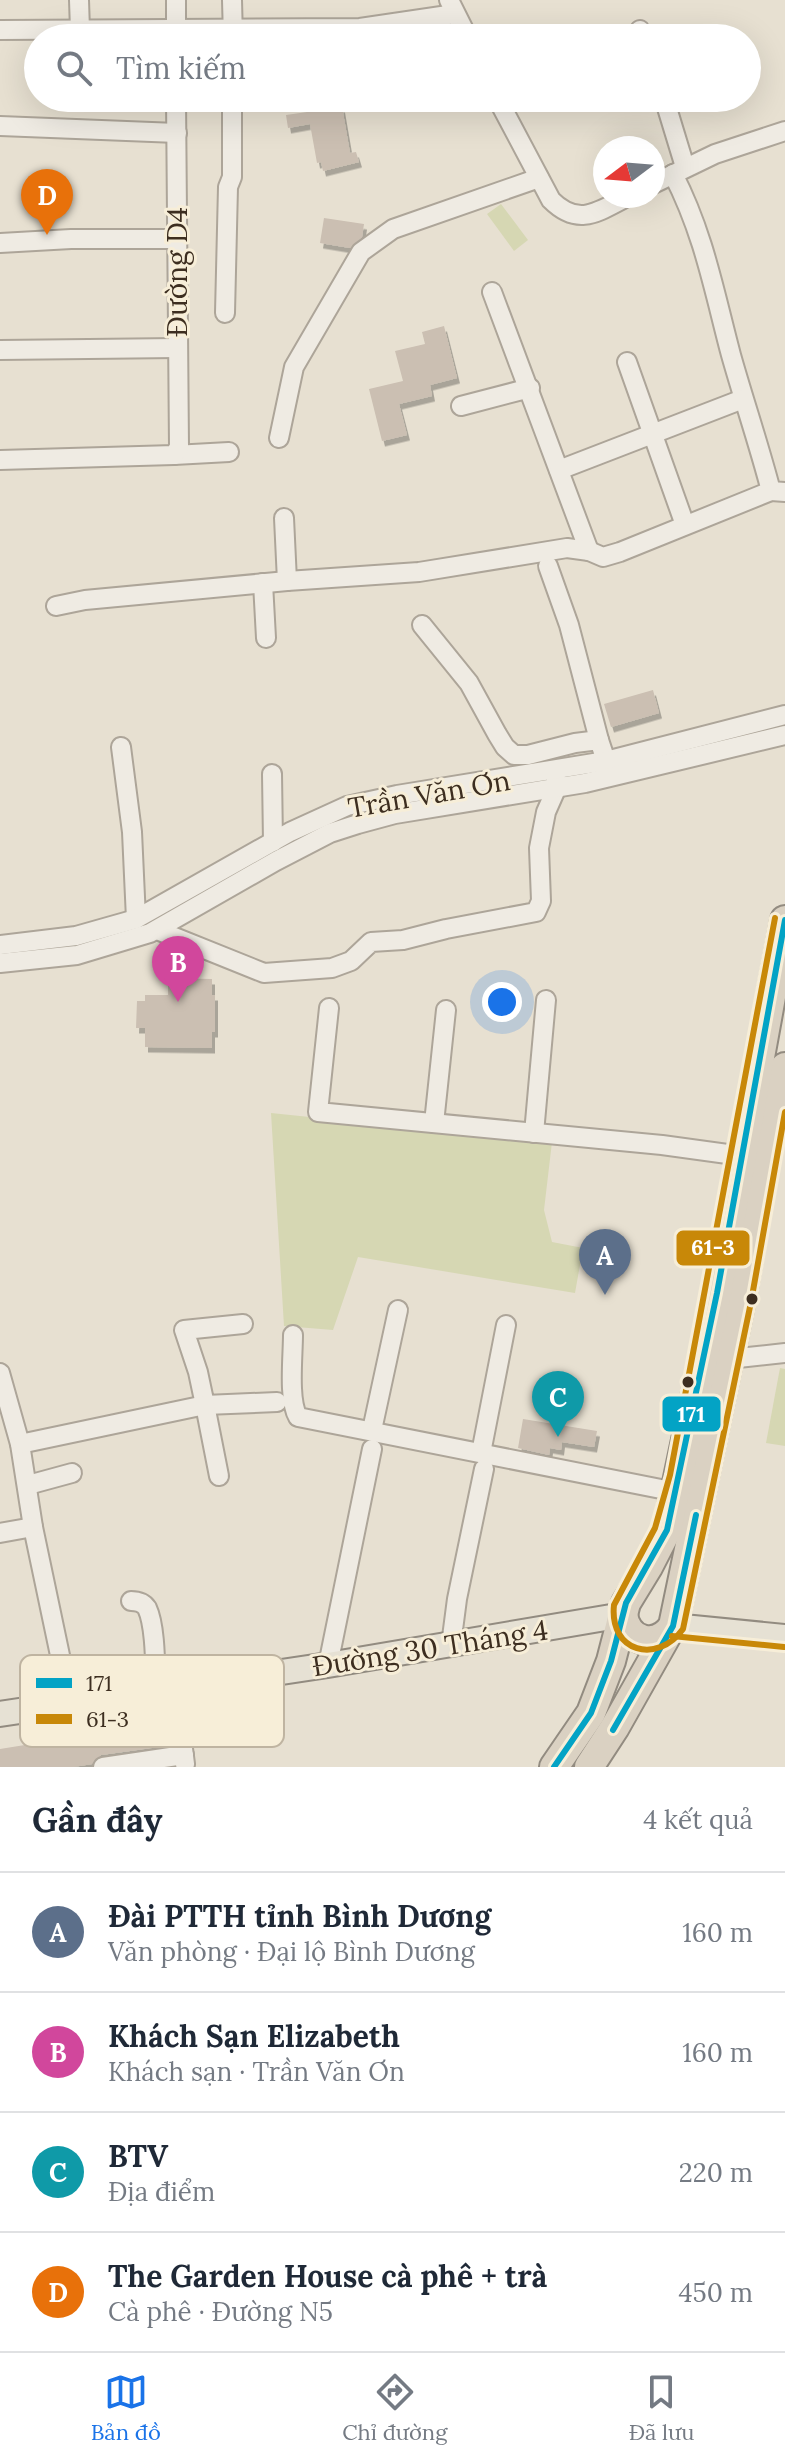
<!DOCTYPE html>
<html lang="vi">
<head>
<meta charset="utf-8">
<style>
	body { margin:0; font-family:Lora,serif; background:#f6f6f7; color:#1f2937 }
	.compass { position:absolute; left:593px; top:136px; width:72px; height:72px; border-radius:50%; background:#fff; box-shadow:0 8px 32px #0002; rotate:254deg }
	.you { position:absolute; left:502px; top:1002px; width:28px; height:28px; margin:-20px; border:6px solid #fff; border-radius:50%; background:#1a73e8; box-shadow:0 0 0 12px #1a73e833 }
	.badge { display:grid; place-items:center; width:52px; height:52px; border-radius:50%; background:#1a73e8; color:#fff; font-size:26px; font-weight:700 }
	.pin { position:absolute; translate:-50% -66px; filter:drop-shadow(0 2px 4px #0008) }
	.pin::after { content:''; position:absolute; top:42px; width:28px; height:24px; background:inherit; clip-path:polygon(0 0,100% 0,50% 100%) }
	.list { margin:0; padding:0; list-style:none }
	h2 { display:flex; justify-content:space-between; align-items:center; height:104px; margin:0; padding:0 32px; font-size:34px }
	h2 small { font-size:26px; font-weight:400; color:#747a83 }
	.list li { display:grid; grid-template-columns:52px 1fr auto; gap:24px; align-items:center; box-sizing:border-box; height:120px; padding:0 32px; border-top:2px solid #e0e1e3 }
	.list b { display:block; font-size:30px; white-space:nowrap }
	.list p { margin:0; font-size:26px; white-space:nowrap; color:#747a83 }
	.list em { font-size:26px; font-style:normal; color:#747a83 }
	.icon { flex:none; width:44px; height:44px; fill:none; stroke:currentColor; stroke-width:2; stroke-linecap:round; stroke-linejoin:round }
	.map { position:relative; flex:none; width:785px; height:1767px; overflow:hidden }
	.search { position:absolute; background:#fff; box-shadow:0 8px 32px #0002; left:24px; right:24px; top:24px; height:88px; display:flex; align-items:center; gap:20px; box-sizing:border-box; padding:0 28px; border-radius:44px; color:#747a83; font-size:30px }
	.sheet { height:584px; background:#fff }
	nav { display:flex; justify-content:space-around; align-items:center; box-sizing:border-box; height:112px; border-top:2px solid #e0e1e3; background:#fff; font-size:22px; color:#747a83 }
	nav a { display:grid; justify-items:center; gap:4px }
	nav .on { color:#1a73e8 }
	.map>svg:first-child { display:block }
	.green { fill:#d6d7b3 }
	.building { fill:#cbbfb2; filter:url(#shadow) }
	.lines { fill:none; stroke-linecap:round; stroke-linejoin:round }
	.minor-casing { stroke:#ada599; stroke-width:22 }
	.major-casing { stroke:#928b80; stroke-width:28 }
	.highway-casing { stroke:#928b80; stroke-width:32 }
	.minor { stroke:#efebe3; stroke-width:18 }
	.major { stroke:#e6e1d4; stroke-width:24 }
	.highway { stroke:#dad1c2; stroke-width:28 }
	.bus-1-casing { stroke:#f7eed8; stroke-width:12 }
	.bus-2-casing { stroke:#f7eed8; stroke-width:12 }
	.bus-1 { stroke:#03a3c5; stroke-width:6 }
	.bus-2 { stroke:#c88808; stroke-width:6 }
	.bus-dot { fill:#3d2e20; stroke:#f7eed8; stroke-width:3 }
	.labels { text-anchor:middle; stroke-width:6; stroke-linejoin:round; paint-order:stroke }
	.street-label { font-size:28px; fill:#3d2e20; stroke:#f7eed8 }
	.key { fill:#f7eed8; stroke:#bfb4a1; stroke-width:2 }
	.key-label { font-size:22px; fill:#3d2e20 }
	.line-badge { stroke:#f7eed8; stroke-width:3 }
	.badge-label { font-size:22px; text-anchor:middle; font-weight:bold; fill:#fff }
</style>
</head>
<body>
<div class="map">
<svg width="785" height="1767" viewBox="0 0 785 1767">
	<defs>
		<filter id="shadow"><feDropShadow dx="3" dy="5.5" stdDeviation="0" flood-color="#0004"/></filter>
	</defs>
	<rect width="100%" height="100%" fill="#e7e0d1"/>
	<!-- green -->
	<g class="green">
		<polygon points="501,204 528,240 514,251 487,214"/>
		<polygon points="271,1113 552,1142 544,1210 552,1242 583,1248 575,1293 358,1257 333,1330 284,1326"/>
		<polygon points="780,1368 785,1369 785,1446 766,1443"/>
	</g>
	<!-- building -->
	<g class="building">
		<polygon points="342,107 350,153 356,152 359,162 323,171 321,162 317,163 310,124 288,128 286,115"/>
		<polygon points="324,218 364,224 362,237 350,248 320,243"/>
		<polygon points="444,326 457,378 430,385 432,396 399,404 407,435 382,441 369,389 403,381 395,351 425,344 422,332"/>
		<polygon points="653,690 659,713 611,727 604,704"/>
		<polygon points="168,978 212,979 212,995 215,995 215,1032 212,1032 212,1048 145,1047 145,1028 136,1028 137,1001 145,1001 145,995 168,995"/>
		<polygon points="523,1419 597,1431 594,1447 562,1442 561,1450 550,1448 549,1455 518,1448"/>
		<polygon points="155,1724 159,1747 101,1755 92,1764 73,1767 0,1767 0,1749"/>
	</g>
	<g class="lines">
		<!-- minor casing -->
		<g class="minor-casing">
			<g id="minor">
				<polyline points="79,0 80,30"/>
				<polyline points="176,0 176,38"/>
				<polyline points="232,0 233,38"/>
				<polyline points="449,0 468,38"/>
				<polyline points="0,30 360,28 455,14"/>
				<polyline points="640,30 643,38"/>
				<path d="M497,98L551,200C579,228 599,211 629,196"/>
				<polyline points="664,98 685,167"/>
				<polyline points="0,126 177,133"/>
				<path d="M673,174C704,234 714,291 731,355C744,401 759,445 771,491L785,492"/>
				<polyline points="653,184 715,154 785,131"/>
				<polyline points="0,243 71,239 177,239"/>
				<polyline points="492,292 589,551"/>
				<polyline points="225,313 228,187 232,177 232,98"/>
				<polyline points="0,350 177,348"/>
				<polyline points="627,362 685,525"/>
				<polyline points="461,406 530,388"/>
				<polyline points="279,438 294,367 361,252 393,229 539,178"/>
				<polyline points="174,455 229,452"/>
				<polyline points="0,460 174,455 179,447 176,98"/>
				<polyline points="559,470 743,399"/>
				<polyline points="284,518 287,581"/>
				<polyline points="548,566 569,625 599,740"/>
				<polyline points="263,583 266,638"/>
				<polyline points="56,606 85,600 287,581 419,572 567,548 589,551 603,557 620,552 771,491"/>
				<polyline points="422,625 469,683 497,734 505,747 514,755 528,755 575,743 599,740 606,761"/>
				<polyline points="121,747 132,832 136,919"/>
				<polyline points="272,774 273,842"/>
				<polyline points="157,930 264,973 332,968 351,961 371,942 403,940 446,929 536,912 541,901 539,848 546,812 557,787 556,779"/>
				<polyline points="0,945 76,936 136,919 290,832 347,806 397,795 606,761 785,715"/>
				<polyline points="0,963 77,955 150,933 276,861 330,833 358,824 395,814 585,783 785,735"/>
				<polyline points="329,1008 318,1112 662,1145 742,1156"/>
				<polyline points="434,1123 446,1010"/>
				<polyline points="534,1133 546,1000"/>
				<polyline points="243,1324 184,1330 198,1372 205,1405 277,1402"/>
				<path d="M293,1335C293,1356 288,1400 298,1417L676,1492"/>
				<polyline points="729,1359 785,1353"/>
				<polyline points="0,1373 20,1444 33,1527 70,1703"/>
				<polyline points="372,1430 398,1310"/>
				<polyline points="20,1444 205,1405 219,1476"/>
				<polyline points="481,1453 506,1325"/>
				<polyline points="28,1485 72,1473"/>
				<polyline points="0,1533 33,1527"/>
				<path d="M131,1601C137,1601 143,1602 147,1608C156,1627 155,1670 156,1691"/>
				<polyline points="451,1645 457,1599 484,1469"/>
				<polyline points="328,1665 372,1449"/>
				<polyline points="175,1688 185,1764"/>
				<polyline points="103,1767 184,1755"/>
			</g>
		</g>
		<!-- major casing -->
		<g class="major-casing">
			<g id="major">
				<polyline points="673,1626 785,1637"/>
				<polyline points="0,1714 328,1665 623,1615"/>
			</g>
		</g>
		<!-- highway casing -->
		<g class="highway-casing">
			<g id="highway">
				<path d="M623,1615C628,1643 657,1649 673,1626L741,1300L767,1146L785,1067"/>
				<polyline points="554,1767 591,1713 611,1661 626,1603 648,1567 667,1530 717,1293 785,920"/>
				<polyline points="589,1767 615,1727 668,1633"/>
			</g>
		</g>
		<!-- minor -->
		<use href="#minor" class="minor"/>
		<!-- major -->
		<use href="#major" class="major"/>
		<!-- highway -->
		<use href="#highway" class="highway"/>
		<!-- bus-1 casing -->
		<g class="bus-1-casing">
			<g id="bus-1">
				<polyline points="613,1730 673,1626 696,1515"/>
				<polyline points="554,1767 591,1713 611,1661 626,1603 667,1530 717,1293 785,920"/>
			</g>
		</g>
		<!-- bus-2 casing -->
		<g class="bus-2-casing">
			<g id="bus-2">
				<path d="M775,918L670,1475L655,1528L614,1605C609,1652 657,1665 683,1629L751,1302L785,1112"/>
				<polyline points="672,1636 784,1647"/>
			</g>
		</g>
		<!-- bus-1 -->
		<use href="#bus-1" class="bus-1"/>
		<!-- bus-2 -->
		<use href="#bus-2" class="bus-2"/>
	</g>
	<!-- markers -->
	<g class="bus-dot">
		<circle cx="752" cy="1299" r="7"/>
		<circle cx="688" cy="1382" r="7"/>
	</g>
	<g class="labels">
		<!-- street labels -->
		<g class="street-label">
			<text transform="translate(177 272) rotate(-90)" y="10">Đường D4</text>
			<text transform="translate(429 794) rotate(-10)" y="10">Trần Văn Ơn</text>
			<text transform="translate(430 1648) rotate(-9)" y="10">Đường 30 Tháng 4</text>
		</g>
	</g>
	<!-- legend -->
	<rect x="20" y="1655" width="264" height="92" rx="12" class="key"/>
	<rect x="36" y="1678" width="36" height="10" fill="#03a3c5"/>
	<rect x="36" y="1714" width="36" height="10" fill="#c88808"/>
	<g class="key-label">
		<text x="86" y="1691">171</text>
		<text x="86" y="1727">61-3</text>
	</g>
	<g class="line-badge">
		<rect x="675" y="1229" width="76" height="38" rx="8" fill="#c88808"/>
		<rect x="661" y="1395" width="61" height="38" rx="8" fill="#03a3c5"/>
	</g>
	<g class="badge-label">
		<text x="713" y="1255">61-3</text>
		<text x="691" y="1422">171</text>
	</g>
</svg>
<svg class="compass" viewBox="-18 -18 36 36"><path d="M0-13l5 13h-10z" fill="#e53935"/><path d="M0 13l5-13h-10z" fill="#747a83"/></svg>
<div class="you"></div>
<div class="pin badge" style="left:605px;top:1295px;background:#5c6f8a">A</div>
<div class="pin badge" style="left:178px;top:1002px;background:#d1479c">B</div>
<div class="pin badge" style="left:558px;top:1437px;background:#0f9aa8">C</div>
<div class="pin badge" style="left:47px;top:235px;background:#e8710a">D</div>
<div class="search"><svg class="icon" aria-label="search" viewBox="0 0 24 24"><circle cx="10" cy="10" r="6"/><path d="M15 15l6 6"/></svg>Tìm kiếm</div>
</div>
<section class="sheet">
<h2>Gần đây<small>4 kết quả</small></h2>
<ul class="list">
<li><span class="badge" style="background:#5c6f8a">A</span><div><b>Đài PTTH tỉnh Bình Dương</b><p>Văn phòng · Đại lộ Bình Dương</p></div><em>160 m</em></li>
<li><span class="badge" style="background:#d1479c">B</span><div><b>Khách Sạn Elizabeth</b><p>Khách sạn · Trần Văn Ơn</p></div><em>160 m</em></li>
<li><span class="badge" style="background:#0f9aa8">C</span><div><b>BTV</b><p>Địa điểm</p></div><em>220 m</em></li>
<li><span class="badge" style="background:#e8710a">D</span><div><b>The Garden House cà phê + trà</b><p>Cà phê · Đường N5</p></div><em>450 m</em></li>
</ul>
</section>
<nav>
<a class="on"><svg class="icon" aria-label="map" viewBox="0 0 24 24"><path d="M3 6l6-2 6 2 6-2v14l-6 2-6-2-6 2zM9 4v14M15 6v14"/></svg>Bản đồ</a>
<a><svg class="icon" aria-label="directions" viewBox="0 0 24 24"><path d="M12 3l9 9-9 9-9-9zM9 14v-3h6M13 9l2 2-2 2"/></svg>Chỉ đường</a>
<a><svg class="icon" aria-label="saved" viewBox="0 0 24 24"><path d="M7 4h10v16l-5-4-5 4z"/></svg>Đã lưu</a>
</nav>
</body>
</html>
